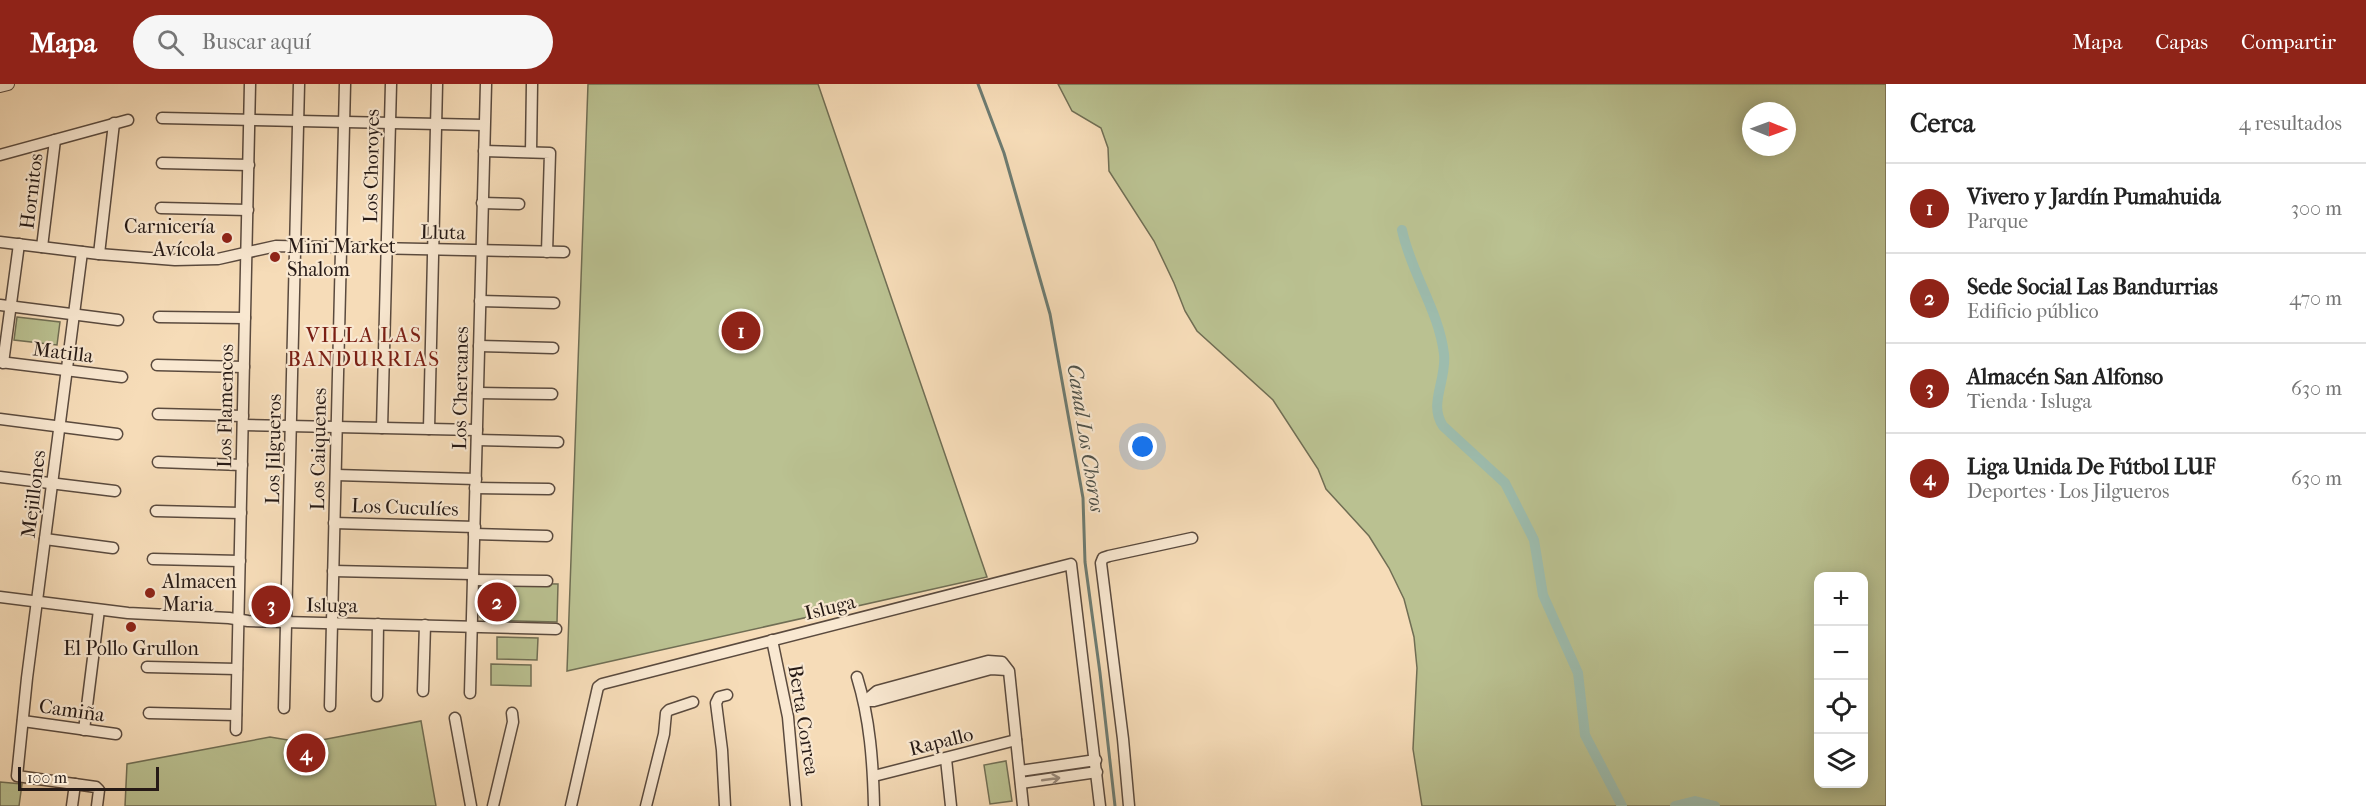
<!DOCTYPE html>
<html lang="es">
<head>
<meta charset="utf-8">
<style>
	body { margin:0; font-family:"IM FELL French Canon",serif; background:#f6f6f6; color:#222 }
	.controls { position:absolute; right:18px; bottom:18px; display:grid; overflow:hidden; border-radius:12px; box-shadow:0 3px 15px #0003 }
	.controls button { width:54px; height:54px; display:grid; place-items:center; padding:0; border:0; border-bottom:2px solid #e0e0e0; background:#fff; color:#222; font:30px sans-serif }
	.compass { position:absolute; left:1742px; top:18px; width:54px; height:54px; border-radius:50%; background:#fff; box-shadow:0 3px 15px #0003; rotate:91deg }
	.scale { position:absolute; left:18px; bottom:15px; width:141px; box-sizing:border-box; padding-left:6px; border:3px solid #261a16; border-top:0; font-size:16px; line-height:21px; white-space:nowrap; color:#261a16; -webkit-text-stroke:4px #f9e8d1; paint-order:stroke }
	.you { position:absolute; left:1143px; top:363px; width:21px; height:21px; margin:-15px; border:4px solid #fff; border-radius:50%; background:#1a73e8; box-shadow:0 0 0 9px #1a73e833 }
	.badge { display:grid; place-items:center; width:39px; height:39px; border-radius:50%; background:#8f2418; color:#fff; font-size:20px; font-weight:700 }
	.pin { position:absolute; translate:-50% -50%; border:3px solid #fff; box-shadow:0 2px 6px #0006 }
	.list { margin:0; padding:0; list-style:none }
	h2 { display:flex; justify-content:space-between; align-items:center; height:78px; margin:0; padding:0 24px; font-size:26px }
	h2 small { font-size:20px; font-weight:400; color:#767676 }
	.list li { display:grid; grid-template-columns:39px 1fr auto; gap:18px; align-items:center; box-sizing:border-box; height:90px; padding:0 24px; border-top:2px solid #e0e0e0 }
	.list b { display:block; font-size:22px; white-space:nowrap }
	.list p { margin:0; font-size:20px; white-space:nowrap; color:#767676 }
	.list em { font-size:20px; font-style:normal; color:#767676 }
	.icon { flex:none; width:33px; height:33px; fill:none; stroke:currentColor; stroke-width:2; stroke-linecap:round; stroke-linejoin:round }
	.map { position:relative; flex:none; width:1886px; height:722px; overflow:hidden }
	header { display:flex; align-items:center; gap:36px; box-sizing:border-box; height:84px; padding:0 30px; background:#8f2418; color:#fff }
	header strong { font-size:28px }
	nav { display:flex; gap:33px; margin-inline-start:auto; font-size:21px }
	.search { width:420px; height:54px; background:#f6f6f6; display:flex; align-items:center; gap:15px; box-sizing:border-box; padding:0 21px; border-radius:33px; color:#767676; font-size:22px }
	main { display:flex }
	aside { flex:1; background:#fff }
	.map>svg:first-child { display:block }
	.green { fill:#bac191; stroke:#706e54; stroke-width:1.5; fill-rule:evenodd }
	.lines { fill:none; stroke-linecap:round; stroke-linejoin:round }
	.stream { stroke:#6d7b71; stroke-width:3 }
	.canal { stroke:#9dbcad; stroke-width:10 }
	.minor-casing { stroke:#5a4a3e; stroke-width:13 }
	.tertiary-casing { stroke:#5a4a3e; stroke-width:14 }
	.minor { stroke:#f9e8d1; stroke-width:10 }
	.tertiary { stroke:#f9e8d1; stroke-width:12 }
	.oneway { stroke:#9a8b7d }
	.poi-dot { fill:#8f2418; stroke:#f9e8d1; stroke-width:2 }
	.labels { text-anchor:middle; stroke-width:4.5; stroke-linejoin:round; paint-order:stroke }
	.street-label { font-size:20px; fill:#261a16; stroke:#f9e8d1 }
	.poi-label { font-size:20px; fill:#261a16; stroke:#f9e8d1; text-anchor:start }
	.neighbourhood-label { font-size:21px; letter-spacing:1.5px; fill:#7a1f14; stroke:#f9e8d1 }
	.water-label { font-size:21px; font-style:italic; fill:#50534b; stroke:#f9e8d1 }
</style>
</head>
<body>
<header>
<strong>Mapa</strong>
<div class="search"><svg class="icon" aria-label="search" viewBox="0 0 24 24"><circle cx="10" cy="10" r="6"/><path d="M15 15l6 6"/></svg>Buscar aquí</div>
<nav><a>Mapa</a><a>Capas</a><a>Compartir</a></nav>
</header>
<main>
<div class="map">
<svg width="1886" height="722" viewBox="0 0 1886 722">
	<rect width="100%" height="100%" fill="#f6dcb8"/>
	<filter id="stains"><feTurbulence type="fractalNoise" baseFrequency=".00333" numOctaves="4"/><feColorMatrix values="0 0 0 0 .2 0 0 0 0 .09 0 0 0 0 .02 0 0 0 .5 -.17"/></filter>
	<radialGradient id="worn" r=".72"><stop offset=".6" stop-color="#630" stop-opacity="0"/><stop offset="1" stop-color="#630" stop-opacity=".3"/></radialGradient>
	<!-- green -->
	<g class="green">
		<polygon points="588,0 818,0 987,493 567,587"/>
		<path d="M1058,0H1886V722H1422L1413,665L1417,584L1414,553L1404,515L1389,484L1369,452L1326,405L1318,385L1273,316L1197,247L1185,227L1174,199L1154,157L1109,87L1108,64L1101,44L1072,27ZM1751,27H1787V63H1751ZM1818,493H1864V700H1818Z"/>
		<polygon points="17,233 60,238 57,261 14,256"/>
		<polygon points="486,499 558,500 557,538 484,536 480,533 480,502"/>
		<polygon points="497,553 538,554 537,576 497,575"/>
		<polygon points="491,580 531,581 531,602 491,601"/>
		<polygon points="421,637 436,722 125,722 127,680 270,653 306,659"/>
		<polygon points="1006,677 1012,717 990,720 984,681"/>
		<polygon points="0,698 22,700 19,722 0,722"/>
	</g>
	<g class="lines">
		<!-- stream -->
		<polyline class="stream" points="978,0 1004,69 1050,230 1083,414 1085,478 1100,589 1115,722"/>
		<!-- canal -->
		<g class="canal">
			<path d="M1402,146C1411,189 1439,227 1444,270C1447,296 1428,320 1443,342L1505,399L1534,456L1543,511L1578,589L1585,651L1622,722"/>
			<polyline points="1675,722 1695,717 1715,722"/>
		</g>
		<!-- minor casing -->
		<g class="minor-casing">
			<g id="minor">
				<polyline points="162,34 484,41"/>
				<polyline points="484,67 550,69 547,168"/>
				<polyline points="531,68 532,0"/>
				<polyline points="0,71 128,36"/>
				<polyline points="162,79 249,81"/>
				<polyline points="482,119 519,120"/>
				<polyline points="161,124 248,126"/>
				<polyline points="0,158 99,170 175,176 218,175 276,162 564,168"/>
				<polyline points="42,163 55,56"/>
				<polyline points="82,168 27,594 17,692 96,703 99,706 97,722"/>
				<polyline points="99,170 114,39"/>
				<polyline points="480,217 554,219"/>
				<polyline points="0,221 118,236"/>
				<polyline points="159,233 245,234"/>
				<polyline points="479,262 553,264"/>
				<polyline points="0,278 122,293"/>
				<polyline points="3,279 19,160"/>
				<polyline points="157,281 244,283"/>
				<polyline points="478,309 552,310"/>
				<polyline points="158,330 243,332"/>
				<polyline points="0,335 117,350"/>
				<polyline points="243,341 477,346"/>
				<polyline points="382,344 391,0"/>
				<polyline points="429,345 437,0"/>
				<polyline points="477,356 558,358"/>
				<polyline points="158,378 242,381"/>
				<polyline points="336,391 476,395"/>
				<polyline points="0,393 115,407"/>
				<polyline points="475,404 549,405"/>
				<polyline points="156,427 241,429"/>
				<polyline points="334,439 475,443"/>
				<polyline points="474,450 547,452"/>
				<polyline points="45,455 113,464"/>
				<polyline points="153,475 240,477"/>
				<polyline points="333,487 473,490"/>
				<polyline points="473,496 547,497"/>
				<polyline points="0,513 128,529 229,534 248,537 556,545"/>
				<polyline points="772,556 788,633 796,722"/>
				<polyline points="147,583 237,585"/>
				<path d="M857,593C870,635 873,679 874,722"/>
				<polyline points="423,607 425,541"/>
				<polyline points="470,609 486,0"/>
				<polyline points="377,612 378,540"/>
				<polyline points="865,617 877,607 988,577 1002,578 1009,587 1023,722"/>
				<polyline points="865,617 874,617 991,585 1007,586"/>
				<polyline points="330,622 345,0"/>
				<polyline points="284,624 299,0"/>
				<polyline points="149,629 236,631"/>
				<polyline points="455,634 471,722"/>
				<polyline points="23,637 116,650"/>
				<polyline points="84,646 99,526"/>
				<polyline points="236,646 250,0"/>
				<polyline points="946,675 951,722"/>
				<polyline points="1020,687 1096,676"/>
				<polyline points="874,692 1016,656"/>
				<polyline points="1021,699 1097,688"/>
				<polyline points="72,722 75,700"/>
				<polyline points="493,722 513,638 512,629"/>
				<polyline points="571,722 598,603 602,600 1071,480 1100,722"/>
				<polyline points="646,722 664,650 666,629 669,626 693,618"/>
				<polyline points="725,722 722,666 716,619 719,613 727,611"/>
				<polyline points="1129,722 1123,655 1101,479 1103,474 1109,472 1192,454"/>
			</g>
		</g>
		<!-- tertiary casing -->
		<g class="tertiary-casing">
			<polyline id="tertiary" points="0,2 8,0"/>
		</g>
		<!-- minor -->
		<use href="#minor" class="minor"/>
		<!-- tertiary -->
		<use href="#tertiary" class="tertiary"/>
	</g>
	<!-- one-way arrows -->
	<defs><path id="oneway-shaft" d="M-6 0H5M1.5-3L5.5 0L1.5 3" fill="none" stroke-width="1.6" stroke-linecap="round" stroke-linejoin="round" transform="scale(1.5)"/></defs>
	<use class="oneway" href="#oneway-shaft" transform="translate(1051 695) rotate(-8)"/>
	<!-- markers -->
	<g class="poi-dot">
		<circle cx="227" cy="154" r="6"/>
		<circle cx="275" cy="173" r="6"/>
		<circle cx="150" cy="509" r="6"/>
		<circle cx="131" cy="543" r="6"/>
	</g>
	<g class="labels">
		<!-- street labels -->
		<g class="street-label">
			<text transform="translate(371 82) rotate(-89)" y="7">Los Choroyes</text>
			<text transform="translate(31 107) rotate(-83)" y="7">Hornitos</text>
			<text transform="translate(443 148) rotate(1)" y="7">Lluta</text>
			<text transform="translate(63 268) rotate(7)" y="7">Matilla</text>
			<text transform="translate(460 304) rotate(-89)" y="7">Los Chercanes</text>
			<text transform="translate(225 322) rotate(-89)" y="7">Los Flamencos</text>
			<text transform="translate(273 365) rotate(-89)" y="7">Los Jilgueros</text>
			<text transform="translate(318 365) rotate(-89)" y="7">Los Caiquenes</text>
			<text transform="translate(33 410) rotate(-83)" y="7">Mejillones</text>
			<text transform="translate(405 423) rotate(2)" y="7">Los Cuculíes</text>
			<text transform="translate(332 521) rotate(1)" y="7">Isluga</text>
			<text transform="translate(830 523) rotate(-14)" y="7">Isluga</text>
			<text transform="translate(72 626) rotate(8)" y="7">Camiña</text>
			<text transform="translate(804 636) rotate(81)" y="7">Berta Correa</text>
			<text transform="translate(941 657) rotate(-14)" y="7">Rapallo</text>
		</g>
		<!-- poi labels -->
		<g class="poi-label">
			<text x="215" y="149" text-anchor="end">Carnicería<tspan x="215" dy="23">Avícola</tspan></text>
			<text x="287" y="169">Mini Market<tspan x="287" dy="23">Shalom</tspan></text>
			<text x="162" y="504">Almacen<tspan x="162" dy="23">Maria</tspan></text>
			<text x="131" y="571" text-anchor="middle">El Pollo Grullon</text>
		</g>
		<!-- neighbourhood labels -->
		<g class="neighbourhood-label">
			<text x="364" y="258">VILLA LAS<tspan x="364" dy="24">BANDURRIAS</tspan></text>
		</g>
		<!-- water labels -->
		<g class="water-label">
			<text transform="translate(1086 354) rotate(81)" y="7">Canal Los Choros</text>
		</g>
	</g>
	<rect width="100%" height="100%" filter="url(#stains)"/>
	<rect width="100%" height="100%" fill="url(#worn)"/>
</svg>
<div class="controls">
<button>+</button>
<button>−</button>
<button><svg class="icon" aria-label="locate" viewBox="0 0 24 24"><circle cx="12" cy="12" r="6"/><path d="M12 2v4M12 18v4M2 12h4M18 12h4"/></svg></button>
<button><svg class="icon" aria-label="layers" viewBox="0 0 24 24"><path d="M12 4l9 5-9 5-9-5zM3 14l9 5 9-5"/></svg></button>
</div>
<svg class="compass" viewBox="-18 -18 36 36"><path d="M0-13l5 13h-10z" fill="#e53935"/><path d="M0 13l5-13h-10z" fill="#767676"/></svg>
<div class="scale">100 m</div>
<div class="you"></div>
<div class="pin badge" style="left:741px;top:247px">1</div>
<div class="pin badge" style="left:497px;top:518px">2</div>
<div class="pin badge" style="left:271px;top:521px">3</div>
<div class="pin badge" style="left:306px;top:669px">4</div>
</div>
<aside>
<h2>Cerca<small>4 resultados</small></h2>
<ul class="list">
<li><span class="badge">1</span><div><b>Vivero y Jardín Pumahuida</b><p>Parque</p></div><em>300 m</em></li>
<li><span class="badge">2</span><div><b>Sede Social Las Bandurrias</b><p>Edificio público</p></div><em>470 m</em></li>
<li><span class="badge">3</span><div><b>Almacén San Alfonso</b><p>Tienda · Isluga</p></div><em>630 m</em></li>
<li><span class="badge">4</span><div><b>Liga Unida De Fútbol LUF</b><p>Deportes · Los Jilgueros</p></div><em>630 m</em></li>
</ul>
</aside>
</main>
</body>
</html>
